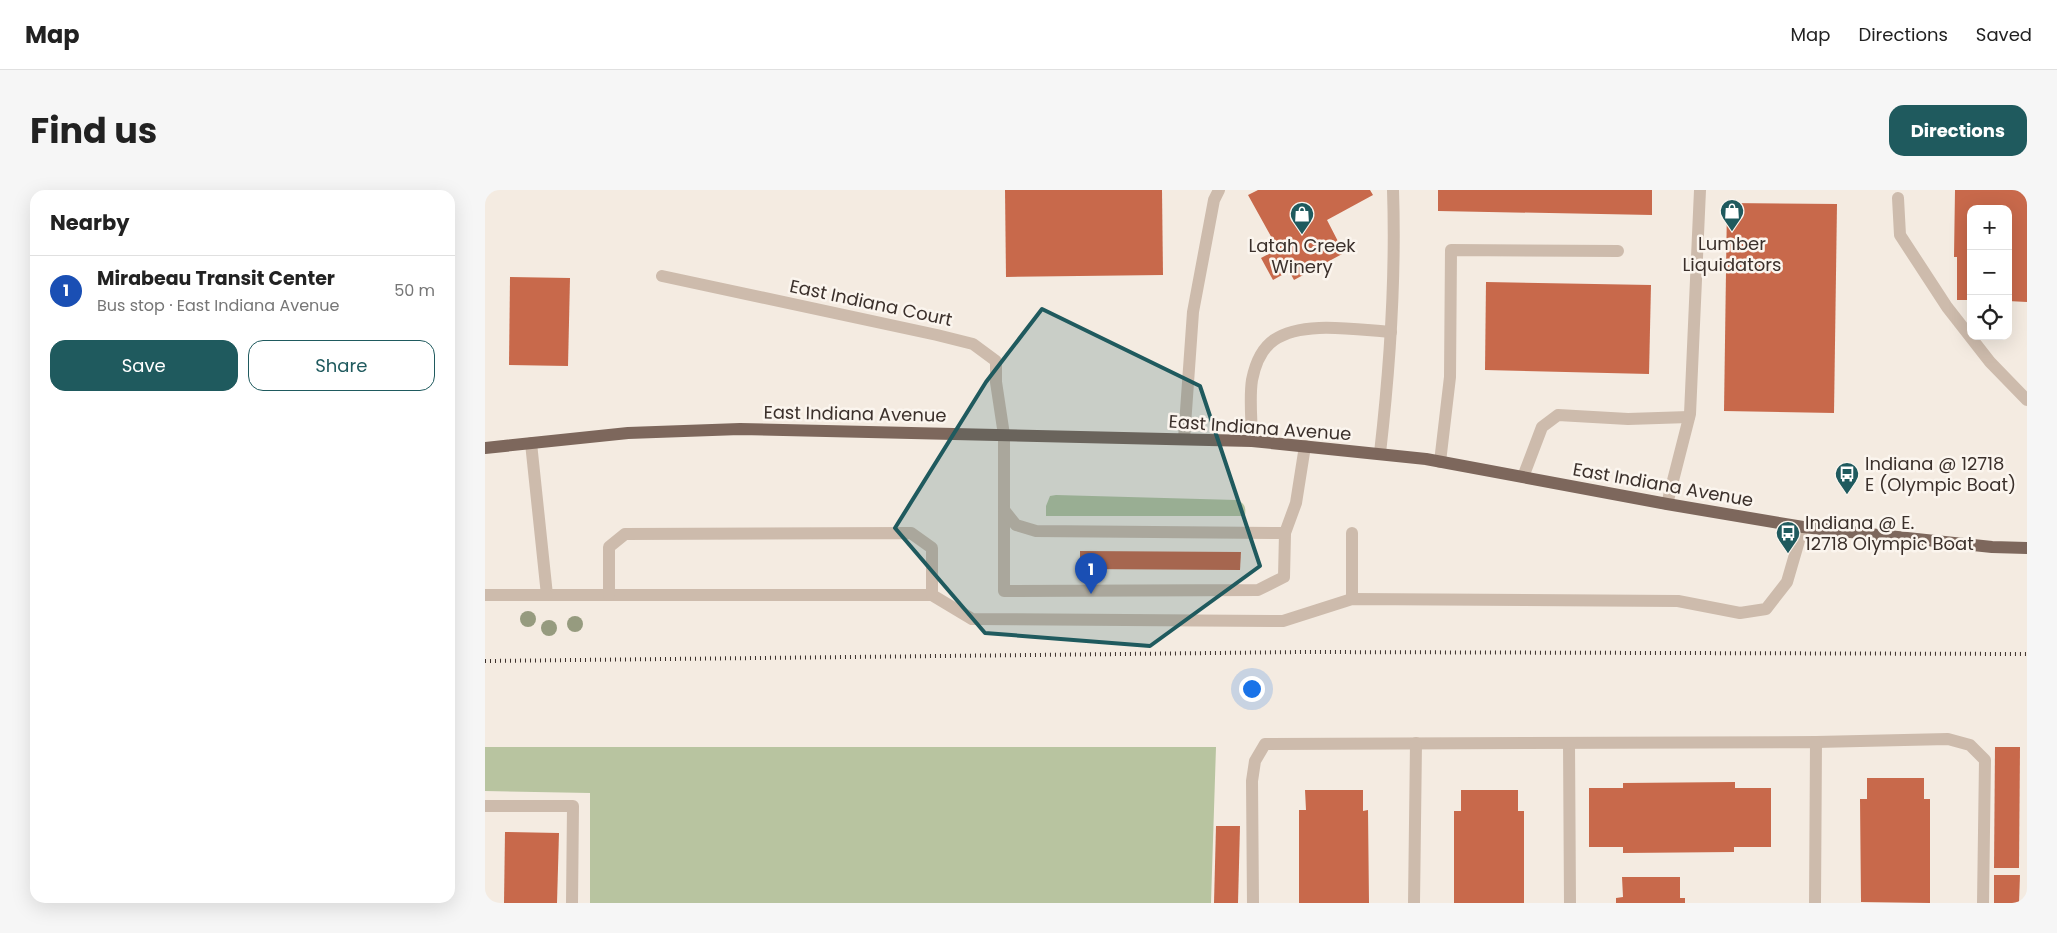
<!DOCTYPE html>
<html lang="en">
<head>
<meta charset="utf-8">
<style>
	body { margin:0; font-family:Poppins,sans-serif; background:#f6f6f6; color:#222 }
	.controls { position:absolute; right:15px; top:15px; display:grid; overflow:hidden; border-radius:10px; box-shadow:0 5px 20px #0002 }
	.controls button { width:45px; height:45px; display:grid; place-items:center; padding:0; border:0; border-bottom:1px solid #e0e0e0; background:#fff; color:#222; font:25px sans-serif }
	.you { position:absolute; left:766px; top:498px; width:18px; height:18px; margin:-12px; border:4px solid #fff; border-radius:50%; background:#1a73e8; box-shadow:0 0 0 8px #1a73e833 }
	.badge { display:grid; place-items:center; width:32px; height:32px; border-radius:50%; background:#1f5a5e; color:#fff; font-size:16px; font-weight:700 }
	.pin { position:absolute; translate:-50% -41px; filter:drop-shadow(0 1px 2px #0008) }
	.pin::after { content:''; position:absolute; top:26px; width:18px; height:15px; background:inherit; clip-path:polygon(0 0,100% 0,50% 100%) }
	.list { margin:0; padding:0; list-style:none }
	h2 { display:flex; justify-content:space-between; align-items:center; height:65px; margin:0; padding:0 20px; font-size:21px }
	h2 small { font-size:16px; font-weight:400; color:#767676 }
	.list li { display:grid; grid-template-columns:32px 1fr auto; gap:15px; align-items:center; box-sizing:border-box; height:70px; padding:0 20px; border-top:1px solid #e0e0e0 }
	.list b { display:block; font-size:19px; white-space:nowrap }
	.list p { margin:0; font-size:16px; white-space:nowrap; color:#767676 }
	.list em { font-size:16px; font-style:normal; color:#767676 }
	.actions { display:flex; gap:10px; padding:15px 20px }
	.actions a { flex:1; padding:11px 0; border:1px solid #1f5a5e; border-radius:15px; text-align:center; font-size:18px; color:#1f5a5e }
	.actions .main { background:#1f5a5e; color:#fff }
	.icon { flex:none; width:28px; height:28px; fill:none; stroke:currentColor; stroke-width:2; stroke-linecap:round; stroke-linejoin:round }
	.map { position:relative; flex:none; width:1542px; height:713px; overflow:hidden; border-radius:15px }
	header { display:flex; align-items:center; gap:30px; box-sizing:border-box; height:70px; padding:0 25px; background:#fff; border-bottom:1px solid #e0e0e0 }
	header strong { font-size:24px }
	nav { display:flex; gap:28px; margin-inline-start:auto; font-size:18px }
	.intro { display:flex; align-items:center; justify-content:space-between; box-sizing:border-box; height:120px; padding:0 30px }
	h1 { margin:0; font-size:35px }
	.button { padding:12px 22px; border-radius:15px; background:#1f5a5e; color:#fff; font-size:18px; font-weight:700 }
	main { display:flex; gap:30px; padding:0 30px }
	aside { flex:1; background:#fff; border-radius:15px; box-shadow:0 5px 20px #0002 }
	.map>svg:first-child { display:block }
	.green { fill:#b8c4a0 }
	.building { fill:#c8694b }
	.lines { fill:none; stroke-linecap:round; stroke-linejoin:round }
	.minor { stroke:#cdbbac; stroke-width:12 }
	.major { stroke:#7d675c; stroke-width:12 }
	.rail { stroke:#3b302b; stroke-width:4; stroke-dasharray:1 4; stroke-linecap:butt }
	.tree { fill:#969b7f }
	.marked { fill:#1f5a5e; fill-opacity:0.2; stroke:#1f5a5e; stroke-width:4; stroke-linejoin:round }
	.labels { text-anchor:middle; stroke-width:5; stroke-linejoin:round; paint-order:stroke }
	.poi-label { font-size:18px; fill:#3b302b; stroke:#fbf5ee }
	.street-label { font-size:18px; fill:#3b302b; stroke:#fbf5ee }
</style>
</head>
<body>
<header>
<strong>Map</strong>
<nav><a>Map</a><a>Directions</a><a>Saved</a></nav>
</header>
<div class="intro"><h1>Find us</h1><a class="button">Directions</a></div>
<main>
<aside>
<h2>Nearby<small></small></h2>
<ul class="list">
<li><span class="badge" style="background:#1a4fb4">1</span><div><b>Mirabeau Transit Center</b><p>Bus stop · East Indiana Avenue</p></div><em>50 m</em></li>
</ul>
<div class="actions"><a class="main">Save</a><a>Share</a></div>
</aside>
<div class="map">
<svg width="1542" height="713" viewBox="0 0 1542 713">
	<rect width="100%" height="100%" fill="#f4ebe1"/>
	<!-- green -->
	<g class="green">
		<path d="M571,305L751,310C760,313 761,317 760,326H561V316L565,306Z"/>
		<polygon points="0,557 731,557 726,713 105,713 105,603 0,601"/>
	</g>
	<!-- building -->
	<g class="building">
		<polygon points="520,0 677,0 678,85 521,87"/>
		<polygon points="773,0 885,0 888,5 842,30 859,63 809,90 804,81 788,90 776,68 793,59 763,5"/>
		<polygon points="953,0 1167,0 1167,25 953,21"/>
		<polygon points="1470,0 1542,0 1542,112 1523,111 1523,19 1486,19 1486,110 1472,110 1472,67 1469,67"/>
		<polygon points="1242,13 1352,14 1349,223 1239,221"/>
		<polygon points="25,87 85,88 83,176 24,175"/>
		<polygon points="1001,92 1166,95 1164,184 1000,180"/>
		<polygon points="595,361 756,362 755,380 595,379"/>
		<polygon points="1510,557 1535,557 1534,678 1509,678"/>
		<polygon points="1382,588 1439,588 1439,609 1445,609 1445,713 1376,712 1375,609 1382,609"/>
		<polygon points="1250,592 1250,598 1286,598 1286,657 1249,657 1249,662 1138,663 1138,657 1104,657 1104,598 1138,598 1138,593"/>
		<polygon points="820,600 878,600 878,621 883,620 884,713 814,713 814,620 821,620"/>
		<polygon points="976,600 1033,600 1033,621 1039,621 1039,713 969,713 969,621 976,621"/>
		<polygon points="731,636 755,636 753,713 729,713"/>
		<polygon points="20,642 74,643 72,713 19,713"/>
		<polygon points="1509,685 1535,685 1534,713 1509,713"/>
		<polygon points="1137,687 1195,687 1195,708 1200,708 1200,713 1131,713 1131,708 1138,707"/>
	</g>
	<g class="lines">
		<!-- minor -->
		<g class="minor">
			<polyline points="1413,8 1415,45 1462,117 1505,172 1542,210"/>
			<polyline points="177,86 452,145 488,154 511,171 511,192 519,245 519,401 773,400 799,387 800,343 811,313 820,256"/>
			<polyline points="699,249 708,122 729,10 734,0"/>
			<path d="M767,251C767,232 764,209 767,190C770,175 776,159 789,150C818,130 872,140 906,142"/>
			<polyline points="46,253 62,405 447,405 487,429 798,431 867,409 1193,411 1255,423 1281,419 1302,392 1318,337"/>
			<path d="M895,263C905,176 911,88 908,0"/>
			<polyline points="955,272 965,187 966,60 1133,61"/>
			<polyline points="1038,287 1057,237 1073,225 1143,229 1204,227"/>
			<polyline points="1182,314 1205,224 1215,0"/>
			<polyline points="519,320 531,335 551,341 800,343"/>
			<polyline points="0,405 62,405"/>
			<polyline points="124,405 124,357 140,344 426,343 447,358 447,405"/>
			<polyline points="867,409 867,343"/>
			<polyline points="1331,552 1463,549 1485,555 1500,570 1498,713"/>
			<polyline points="1084,553 1085,713"/>
			<polyline points="0,616 88,616 87,713"/>
			<polyline points="768,713 767,591 770,571 780,554 1331,552 1330,713"/>
			<polyline points="929,713 931,553"/>
		</g>
		<!-- major -->
		<polyline class="major" points="0,258 143,243 255,239 767,251 941,269 1182,314 1318,337 1507,357 1542,358"/>
		<!-- rail -->
		<polyline class="rail" points="0,471 820,462 1542,464"/>
	</g>
	<!-- trees -->
	<g class="tree">
		<circle cx="43" cy="429" r="8"/>
		<circle cx="90" cy="434" r="8"/>
		<circle cx="64" cy="438" r="8"/>
	</g>
	<!-- marked area -->
	<path class="marked" d="M557,119L715,196L775,376L665,456L500,443L410,338L501,192Z"/>
	<!-- icons -->
	<defs>
		<g id="shop-pin" transform="scale(1.25)"><path d="M0 17L-7.5 6A9.5 9.5 0 1 1 7.5 6Z" fill="#1f5a5e" stroke="#fbf5ee"/><path d="M-5-2.5h2.3a2.7 3.5 0 0 1 5.4 0H5L5.5 6h-11ZM-1.5-2.5h3a1.5 2.3 0 0 0-3 0Z" fill="#fff"/></g>
		<g id="bus-pin" transform="scale(1.25)"><path d="M0 17L-7.5 6A9.5 9.5 0 1 1 7.5 6Z" fill="#1f5a5e" stroke="#fbf5ee"/><path d="M-5-6H5V4H4V6H2V4H-2V6H-4V4H-5ZM-3.5-4V0h7V-4ZM-3.5 1.2v1.5H-2V1.2ZM2 1.2v1.5H3.5V1.2Z" fill="#fff"/></g>
	</defs>
	<g fill-rule="evenodd">
		<use href="#shop-pin" x="1247" y="21"/>
		<use href="#shop-pin" x="817" y="24"/>
		<use href="#bus-pin" x="1362" y="284"/>
		<use href="#bus-pin" x="1303" y="343"/>
	</g>
	<g class="labels">
		<!-- poi labels -->
		<g class="poi-label">
			<text x="1247" y="60">Lumber<tspan x="1247" dy="21">Liquidators</tspan></text>
			<text x="817" y="62">Latah Creek<tspan x="817" dy="21">Winery</tspan></text>
			<text x="1380" y="280" text-anchor="start">Indiana @ 12718<tspan x="1380" dy="21">E (Olympic Boat)</tspan></text>
			<text x="1320" y="339" text-anchor="start">Indiana @ E.<tspan x="1320" dy="21">12718 Olympic Boat</tspan></text>
		</g>
		<!-- street labels -->
		<g class="street-label">
			<text transform="translate(386 113) rotate(12)" y="6">East Indiana Court</text>
			<text transform="translate(370 224) rotate(1)" y="6">East Indiana Avenue</text>
			<text transform="translate(775 238) rotate(4)" y="6">East Indiana Avenue</text>
			<text transform="translate(1178 295) rotate(10)" y="6">East Indiana Avenue</text>
		</g>
	</g>
</svg>
<div class="controls">
<button>+</button>
<button>−</button>
<button><svg class="icon" aria-label="locate" viewBox="0 0 24 24"><circle cx="12" cy="12" r="6"/><path d="M12 2v4M12 18v4M2 12h4M18 12h4"/></svg></button>
</div>
<div class="you"></div>
<div class="pin badge" style="left:606px;top:404px;background:#1a4fb4">1</div>
</div>
</main>
</body>
</html>
